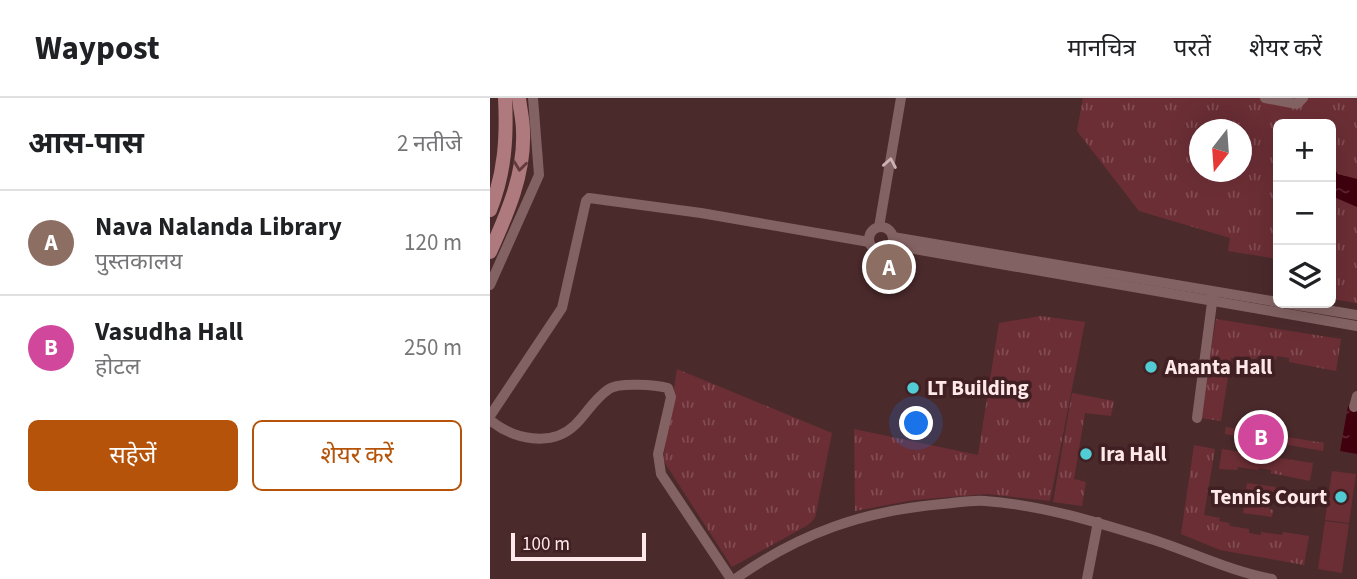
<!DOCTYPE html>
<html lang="hi">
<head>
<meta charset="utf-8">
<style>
	body { margin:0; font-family:"Source Sans 3","Noto Sans Devanagari",sans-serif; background:#f6f6f6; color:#202124 }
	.controls { position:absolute; right:21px; top:21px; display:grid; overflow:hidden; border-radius:10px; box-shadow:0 7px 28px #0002 }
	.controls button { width:63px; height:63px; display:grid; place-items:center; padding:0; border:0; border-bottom:2px solid #e0e0e0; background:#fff; color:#202124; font:35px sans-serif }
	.compass { position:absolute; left:699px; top:21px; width:63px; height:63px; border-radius:50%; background:#fff; box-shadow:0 7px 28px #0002; rotate:197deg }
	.scale { position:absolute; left:21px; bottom:18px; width:135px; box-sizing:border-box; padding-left:7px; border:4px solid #ffe8e9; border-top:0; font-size:19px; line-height:24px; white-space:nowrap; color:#ffe8e9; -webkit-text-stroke:5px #402022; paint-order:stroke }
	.you { position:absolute; left:427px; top:326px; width:24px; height:24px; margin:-18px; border:5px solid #fff; border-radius:50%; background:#1a73e8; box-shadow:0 0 0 10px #1a73e833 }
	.badge { display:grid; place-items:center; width:46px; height:46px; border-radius:50%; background:#b45309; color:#fff; font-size:23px; font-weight:700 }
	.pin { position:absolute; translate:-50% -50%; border:4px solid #fff; box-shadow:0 2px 7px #0006 }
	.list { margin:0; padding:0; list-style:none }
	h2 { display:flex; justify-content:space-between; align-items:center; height:91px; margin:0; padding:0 28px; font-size:30px }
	h2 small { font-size:23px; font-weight:400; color:#757577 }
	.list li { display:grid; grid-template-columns:46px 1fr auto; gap:21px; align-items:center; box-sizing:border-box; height:105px; padding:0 28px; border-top:2px solid #e0e0e0 }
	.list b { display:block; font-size:26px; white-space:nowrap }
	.list p { margin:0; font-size:23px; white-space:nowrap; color:#757577 }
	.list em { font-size:23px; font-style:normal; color:#757577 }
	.actions { display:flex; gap:14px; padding:21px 28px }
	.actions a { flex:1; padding:16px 0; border:2px solid #b45309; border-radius:10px; text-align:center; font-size:24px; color:#b45309 }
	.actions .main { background:#b45309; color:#fff }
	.icon { flex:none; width:38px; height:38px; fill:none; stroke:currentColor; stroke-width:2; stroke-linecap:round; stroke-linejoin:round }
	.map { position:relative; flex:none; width:867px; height:481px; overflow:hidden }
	header { display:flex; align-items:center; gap:42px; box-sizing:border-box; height:98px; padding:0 35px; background:#fff; border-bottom:2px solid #e0e0e0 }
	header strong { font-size:33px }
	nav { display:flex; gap:38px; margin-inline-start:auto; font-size:24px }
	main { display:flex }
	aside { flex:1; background:#fff }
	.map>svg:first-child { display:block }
	.grass { fill:url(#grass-tufts); fill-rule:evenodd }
	.garden { fill:#6b2e35 }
	.water { fill:url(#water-ripples) }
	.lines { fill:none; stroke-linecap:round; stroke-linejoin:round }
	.street { stroke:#836263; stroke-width:10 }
	.secondary { stroke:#af7a7d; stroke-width:14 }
	.oneway { stroke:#cdb2b3 }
	.oneway2 { stroke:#613b3d }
	.poi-dot { fill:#51ccd4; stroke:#402022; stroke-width:2.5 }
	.labels { text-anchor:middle; stroke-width:7; stroke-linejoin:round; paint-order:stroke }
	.poi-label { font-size:21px; font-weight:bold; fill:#ffe8e9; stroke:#402022; text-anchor:start }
</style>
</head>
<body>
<header>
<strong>Waypost</strong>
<nav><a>मानचित्र</a><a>परतें</a><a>शेयर करें</a></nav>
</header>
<main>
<aside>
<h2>आस-पास<small>2 नतीजे</small></h2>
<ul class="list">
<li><span class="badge" style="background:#8d6e63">A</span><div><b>Nava Nalanda Library</b><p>पुस्तकालय</p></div><em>120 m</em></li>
<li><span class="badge" style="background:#d1479c">B</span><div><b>Vasudha Hall</b><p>होटल</p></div><em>250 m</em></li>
</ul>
<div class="actions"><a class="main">सहेजें</a><a>शेयर करें</a></div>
</aside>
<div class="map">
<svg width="867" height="481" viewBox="0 0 867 481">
	<defs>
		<pattern id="grass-tufts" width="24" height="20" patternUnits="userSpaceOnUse" patternTransform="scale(1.75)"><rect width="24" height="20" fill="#6b2e35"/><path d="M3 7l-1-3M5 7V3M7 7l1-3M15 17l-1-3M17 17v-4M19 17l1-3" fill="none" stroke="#814c52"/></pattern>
		<pattern id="water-ripples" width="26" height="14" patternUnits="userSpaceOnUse" patternTransform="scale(1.75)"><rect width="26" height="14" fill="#40000e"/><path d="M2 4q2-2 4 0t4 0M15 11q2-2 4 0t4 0" fill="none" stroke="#5d2531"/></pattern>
	</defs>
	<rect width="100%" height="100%" fill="#4b2a2c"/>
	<!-- grass -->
	<g class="grass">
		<path d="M593,0H867V205L841,201V26H788V161L738,153L740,140L649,113L587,33ZM710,32H752V74H710Z"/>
		<polygon points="551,218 595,224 560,403 497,396 424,402 365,413 364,331 488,357 509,225"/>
		<polygon points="726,221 851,241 846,273 799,264 799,260 787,258 786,262 767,259 766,261 756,260 755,263 741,260 731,323 710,320"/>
		<polygon points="187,271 342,335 325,420 318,427 242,469 173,362"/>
		<polygon points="582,295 624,303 621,318 595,315 584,381 596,384 592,408 563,404"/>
		<polygon points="736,329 834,345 833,353 735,336"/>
		<polygon points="704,347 725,351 714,417 730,420 729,423 739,425 740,428 759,431 759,435 771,437 771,434 792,437 793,434 819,438 814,467 730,452 691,436"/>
		<polygon points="732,351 823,365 820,383 781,375 781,372 769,370 768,372 748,369 747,372 729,371"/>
		<polygon points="757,385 786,389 785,397 781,397 779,411 783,412 782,419 753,415"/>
	</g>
	<!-- garden -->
	<g class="garden">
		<polygon points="842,373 866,376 859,425 835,422"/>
		<polygon points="835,423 859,426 852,475 828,471"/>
	</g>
	<!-- water -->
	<g class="water">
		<polygon points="841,67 848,76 867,81 867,109 844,99 841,101"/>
		<polygon points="858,308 867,309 867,356 850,353"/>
	</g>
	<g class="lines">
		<!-- street -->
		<g class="street">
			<polyline points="775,0 807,6 813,0"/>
			<polyline points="389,129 411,0"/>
			<circle cx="391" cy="141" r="12"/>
			<polyline points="403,139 788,204"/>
			<polyline points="401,147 867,228"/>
			<polyline points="0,187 49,77 43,0"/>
			<polyline points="795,205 867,217"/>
			<polyline points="864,309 867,298"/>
			<polyline points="0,318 72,210 96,103 99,100 211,115 379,144"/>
			<polyline points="707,320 723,197"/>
			<path d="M0,322C23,341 61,350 85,327C97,315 105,300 119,291C129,284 166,287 178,290L181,299L168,356L171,376L241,481"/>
			<path d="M245,481C310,435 373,413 452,406C466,405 481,402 495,403C552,407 606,424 661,441C702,454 739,473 782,481"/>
			<polyline points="597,481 608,424"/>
		</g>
		<!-- secondary -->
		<g class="secondary">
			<path d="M0,112C15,75 17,39 15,0"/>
			<path d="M0,154C17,116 35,76 33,33C33,22 30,11 29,0"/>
		</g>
	</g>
	<!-- one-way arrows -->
	<defs><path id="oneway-chevron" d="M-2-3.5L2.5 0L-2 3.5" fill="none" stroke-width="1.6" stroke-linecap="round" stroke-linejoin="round" transform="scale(1.75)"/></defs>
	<use class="oneway" href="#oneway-chevron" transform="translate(400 65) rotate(-80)"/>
	<use class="oneway2" href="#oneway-chevron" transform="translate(30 68) rotate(97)"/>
	<!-- markers -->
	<g class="poi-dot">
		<circle cx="661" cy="269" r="7"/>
		<circle cx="423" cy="290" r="7"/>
		<circle cx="596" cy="356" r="7"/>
		<circle cx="851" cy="399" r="7"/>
	</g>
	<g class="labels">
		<!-- poi labels -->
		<g class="poi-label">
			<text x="675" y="276">Ananta Hall</text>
			<text x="437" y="297">LT Building</text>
			<text x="610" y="363">Ira Hall</text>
			<text x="837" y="406" text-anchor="end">Tennis Court</text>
		</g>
	</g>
</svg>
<div class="controls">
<button>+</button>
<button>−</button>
<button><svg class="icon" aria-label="layers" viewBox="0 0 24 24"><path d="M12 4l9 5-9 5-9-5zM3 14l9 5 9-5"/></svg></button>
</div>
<svg class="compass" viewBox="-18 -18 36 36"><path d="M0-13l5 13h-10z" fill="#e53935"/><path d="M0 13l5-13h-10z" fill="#757577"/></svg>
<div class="scale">100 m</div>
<div class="you"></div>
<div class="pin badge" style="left:399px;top:169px;background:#8d6e63">A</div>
<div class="pin badge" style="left:771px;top:339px;background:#d1479c">B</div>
</div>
</main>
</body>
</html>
